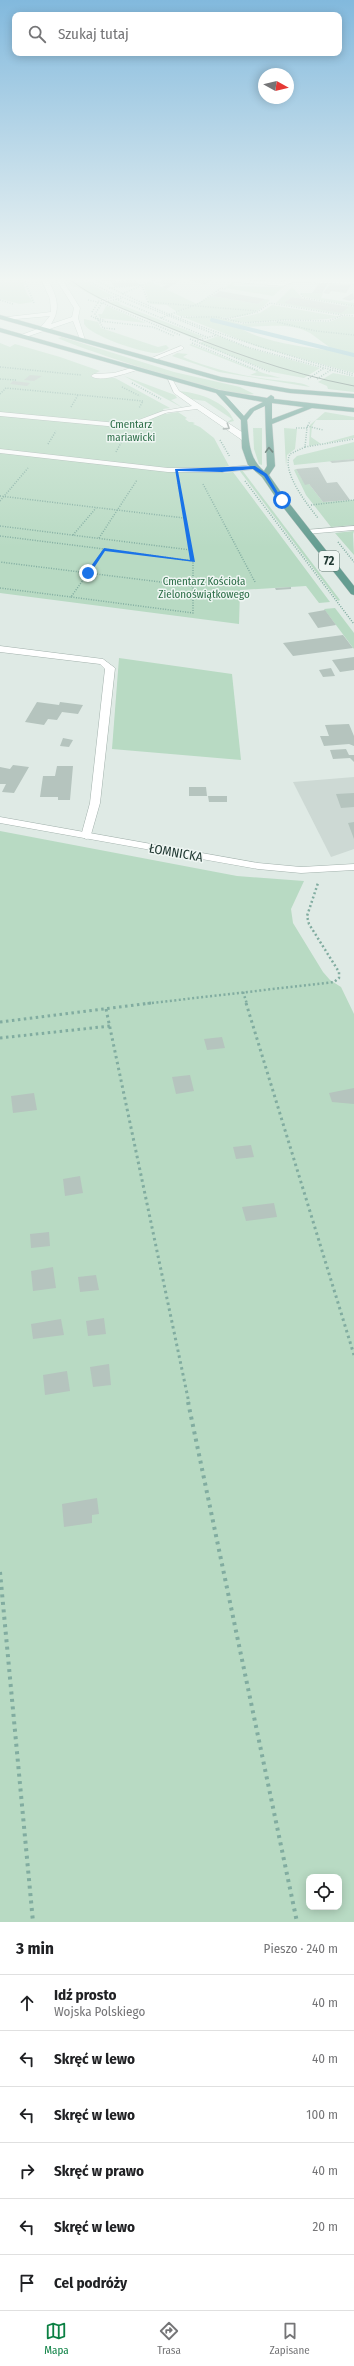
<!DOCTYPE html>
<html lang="pl">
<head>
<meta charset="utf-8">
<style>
	body { margin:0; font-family:"Fira Sans Condensed",sans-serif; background:#f2f2f2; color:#202124 }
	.controls { position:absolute; right:12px; bottom:12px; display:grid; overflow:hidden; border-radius:8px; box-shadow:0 2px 10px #0003 }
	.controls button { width:36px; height:36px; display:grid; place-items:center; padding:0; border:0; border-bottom:1px solid #e0e0e0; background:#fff; color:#202124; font:20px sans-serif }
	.compass { position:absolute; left:258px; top:68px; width:36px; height:36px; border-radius:50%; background:#fff; box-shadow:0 2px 10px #0003; rotate:98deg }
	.stop { position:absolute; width:12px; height:12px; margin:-9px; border:3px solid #1a73e8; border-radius:50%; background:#fff }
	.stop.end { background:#1a73e8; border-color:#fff; box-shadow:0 1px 4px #0008 }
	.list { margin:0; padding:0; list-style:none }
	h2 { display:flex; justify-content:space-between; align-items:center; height:52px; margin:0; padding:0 16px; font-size:17px }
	h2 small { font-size:13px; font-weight:400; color:#757577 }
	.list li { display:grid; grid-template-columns:26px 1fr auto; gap:12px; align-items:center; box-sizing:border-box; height:56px; padding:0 16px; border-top:1px solid #e0e0e0 }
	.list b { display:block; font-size:15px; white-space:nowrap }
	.list p { margin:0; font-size:13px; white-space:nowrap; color:#757577 }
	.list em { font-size:13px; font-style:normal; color:#757577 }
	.icon { flex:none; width:22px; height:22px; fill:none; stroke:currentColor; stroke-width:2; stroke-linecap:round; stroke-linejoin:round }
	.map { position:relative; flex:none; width:354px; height:1922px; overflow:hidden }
	.search { position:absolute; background:#fff; box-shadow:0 2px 10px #0003; left:12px; right:12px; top:12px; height:44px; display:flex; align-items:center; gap:10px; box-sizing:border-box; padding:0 14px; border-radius:8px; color:#757577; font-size:15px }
	.sheet { height:388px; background:#fff }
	nav { display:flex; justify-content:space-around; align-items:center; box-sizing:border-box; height:56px; border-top:1px solid #e0e0e0; background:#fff; font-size:11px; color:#757577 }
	nav a { display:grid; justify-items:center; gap:2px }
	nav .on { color:#0b8043 }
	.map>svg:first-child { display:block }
	.built { fill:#cdd9d4 }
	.green { fill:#b8dac3; fill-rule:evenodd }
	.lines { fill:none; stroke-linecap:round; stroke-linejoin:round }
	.stream { stroke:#89c0cd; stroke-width:4 }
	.building { fill:#b5c4be }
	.lane-casing { stroke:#a2b1ac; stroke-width:1 }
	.street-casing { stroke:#a2b1ac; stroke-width:1 }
	.secondary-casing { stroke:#9fb5ae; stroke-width:1 }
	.primary-casing { stroke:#bcc4c2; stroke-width:1 }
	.path-far3 { stroke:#81aca0; stroke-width:1.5; stroke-dasharray:1 1.5; stroke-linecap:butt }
	.path-far2 { stroke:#81aca0; stroke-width:2.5; stroke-dasharray:2 2.5; stroke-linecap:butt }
	.path-far1 { stroke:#81aca0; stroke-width:3; stroke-dasharray:2.5 3.5; stroke-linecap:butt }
	.path { stroke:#81aca0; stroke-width:4; stroke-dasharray:3 4.5; stroke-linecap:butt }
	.lane { fill:#fff; fill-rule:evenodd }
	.street { fill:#fff; fill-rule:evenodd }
	.secondary { fill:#fff; fill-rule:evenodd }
	.primary { fill:#659d91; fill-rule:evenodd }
	.tram { stroke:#5b756f; stroke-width:1 }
	.oneway { stroke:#909c99 }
	.oneway2 { stroke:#32524a }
	.route { fill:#1a73e8 }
	.labels { text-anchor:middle; stroke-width:3; stroke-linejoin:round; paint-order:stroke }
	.far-park-label { font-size:11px; fill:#2d6e48; stroke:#eff6f3 }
	.shield { fill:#eff6f3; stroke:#5f726d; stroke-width:1 }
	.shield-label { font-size:12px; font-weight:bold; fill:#213933 }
	.street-label { font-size:13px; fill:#213933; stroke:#eff6f3 }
</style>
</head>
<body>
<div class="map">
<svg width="354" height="1922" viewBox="0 0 354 1922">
	<rect width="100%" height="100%" fill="#dfeae5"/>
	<!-- built -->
	<polygon class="built" points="354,777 354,849 331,857 293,782"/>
	<!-- green -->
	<g class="green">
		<polygon points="0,279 22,279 27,294 33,302 20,304 0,299"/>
		<polygon points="65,279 81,279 113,296 99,299 77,287 73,287"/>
		<polygon points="233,282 234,286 283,287 273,296 225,288"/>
		<polygon points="150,283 153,283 197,304 177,312 167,305 150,304 144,286"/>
		<polygon points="292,287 303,299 292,297 285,303 349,307 340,304 354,307 354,314 339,314 276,303"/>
		<polygon points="300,293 323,293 321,298 354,303 354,306 305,297"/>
		<path d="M212,296L257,304L265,299L270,300C266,304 261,309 255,312C235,322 203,316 180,316L175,314Z"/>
		<polygon points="116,301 121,303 119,304 204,337 195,339 107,303"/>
		<path d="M272,305L336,316H341C321,322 303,319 283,320C264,321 246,325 228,320L260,313Z"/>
		<polygon points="106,306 107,306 146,323 100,318 98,314 102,314"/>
		<path d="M344,316L354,317V373L256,346L183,317H217L241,324L285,321L329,322ZM267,326C279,325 299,326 310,333C319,339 327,346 336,351C308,348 262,342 238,327Z"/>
		<path d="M84,319L98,322L101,328L158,347L166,345L169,348C165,351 160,353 155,353C140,352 91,336 84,324Z"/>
		<polygon points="218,336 252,349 320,368 304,378 272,372 199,343"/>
		<path d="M62,337L174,372L240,387L254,394C233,399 82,350 58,338Z"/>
		<polygon points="0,343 10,347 15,344 60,357 100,371 96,373 93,378 115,378 170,408 163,409 165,414 178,412 187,418 185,419 189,422 192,422 195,423 193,424 200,427 214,438 229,466 220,468 224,473 233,472 330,602 319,603 306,586 240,590 239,624 0,593"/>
		<polygon points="191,344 263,373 281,378 250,375 257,372 189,345"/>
		<path d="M177,353L188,354L183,357C216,371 248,377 284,381C292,382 305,383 310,387L219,372L172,356Z"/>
		<polygon points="333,373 354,377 354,392 328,389 327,386 318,382"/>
		<polygon points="124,376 175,395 177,398 171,400 183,408"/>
		<path d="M179,391C199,393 226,401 234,421L226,423L232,419L205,401L191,399Z"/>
		<polygon points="325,412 354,417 354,420 316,420 312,426 311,437 321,444 354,435 354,438 309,446 310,425"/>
		<polygon points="253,428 262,428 262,465 259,464 254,449"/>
		<polygon points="284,428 297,429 295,449 287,455 286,466"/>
		<polygon points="354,442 354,459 294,465 293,460 297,456"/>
		<polygon points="296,469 305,484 309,484 323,502 354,500 354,525 331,527 306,495 294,470"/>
		<polygon points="239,470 242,470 340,600 338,601"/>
		<polygon points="354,531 353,534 354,555 335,533"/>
		<polygon points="335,608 354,633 354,649 324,609"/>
		<polygon points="119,658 232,674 241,760 112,749"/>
		<path d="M0,831L237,876L304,881L291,909L293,923L323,972L330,980L341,987L354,1014V1922H0ZM309,1877H339V1907H309Z"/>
	</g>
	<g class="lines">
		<!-- stream -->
		<polyline class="stream" points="212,320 354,355"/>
	</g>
	<!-- building -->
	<g class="building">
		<polygon points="101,279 115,279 116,281 136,280 140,285 115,287 110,281 103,281"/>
		<polygon points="165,279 174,279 182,280 166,289 162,287 168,284 157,283"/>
		<polygon points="194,279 208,279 214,280 204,284 189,281"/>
		<polygon points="319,284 328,284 322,293 312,293"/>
		<polygon points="330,284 351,285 346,293 331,291 329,294 323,293"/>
		<polygon points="220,291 265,299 257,304 212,296"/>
		<polygon points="353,293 354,299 350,301 342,299"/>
		<polygon points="292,297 339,305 349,307 341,313 284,303"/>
		<polygon points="30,375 42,376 34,381 24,380"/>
		<polygon points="13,381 22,382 30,383 27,386 10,384"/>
		<polygon points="354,459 354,461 332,463 330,461"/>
		<polygon points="318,467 327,483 337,482 350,500 323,502 309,484 305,485 296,469"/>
		<polygon points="291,587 291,589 276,590 275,588"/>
		<polygon points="325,610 336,625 318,628 308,613"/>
		<polygon points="343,635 353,648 293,656 283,643"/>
		<polygon points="354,657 354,670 340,672 332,660"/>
		<polygon points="331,668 335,676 323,677 319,670"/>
		<polygon points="37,702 59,705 60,702 83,705 78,714 62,712 57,720 48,719 44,725 25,722"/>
		<polygon points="349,724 354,736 354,746 349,744 324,746 320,736 329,736 325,725"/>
		<polygon points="63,738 73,740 69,747 60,746"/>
		<polygon points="346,749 349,755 354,755 354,762 350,758 333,759 330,750"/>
		<polygon points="13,765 29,767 14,793 2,792 6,784 0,784 0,767 10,769"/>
		<polygon points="57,766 73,766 70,800 58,800 58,797 40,797 43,776 55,776"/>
		<polygon points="189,787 206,787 207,796 189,796"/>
		<polygon points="354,793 354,807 341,808 336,794"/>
		<polygon points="208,796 227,796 227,802 209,802"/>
		<polygon points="354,822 354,839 348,823"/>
		<polygon points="222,1037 225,1048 207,1050 204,1039"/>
		<polygon points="190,1075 194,1091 176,1094 172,1077"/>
		<polygon points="354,1088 354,1104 332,1102 329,1093"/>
		<polygon points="34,1093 37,1110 13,1113 11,1096"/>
		<polygon points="251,1145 254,1157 236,1159 233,1147"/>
		<polygon points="80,1176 83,1193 65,1196 63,1179"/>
		<polygon points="274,1203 277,1217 246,1221 242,1207"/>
		<polygon points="49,1232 50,1246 31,1248 30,1234"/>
		<polygon points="53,1267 56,1288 33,1291 31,1271"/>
		<polygon points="96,1275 99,1290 80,1292 78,1277"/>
		<polygon points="104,1318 106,1334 88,1336 86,1321"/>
		<polygon points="61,1319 64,1335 33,1339 31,1324"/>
		<polygon points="109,1364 111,1385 93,1387 90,1367"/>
		<polygon points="67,1371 70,1391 45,1395 43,1375"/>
		<polygon points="97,1498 99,1514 92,1515 92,1523 64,1527 62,1504"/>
	</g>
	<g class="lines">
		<!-- lane casing -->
		<g class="lane-casing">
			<g id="lane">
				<polygon points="181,346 183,347 183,349 152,361 147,360"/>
				<path d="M135,367L137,368V370C127,373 100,383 91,376L94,374L114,373Z"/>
				<polygon points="168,379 172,379 179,391 248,436 248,440 242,440 197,409 163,413 163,411 192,406 174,393"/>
				<polygon points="254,465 258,467 257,469 222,472 218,470 222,468"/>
				<polygon points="354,526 354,530 306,534 302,532 306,530"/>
				<polygon points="0,646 103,659 115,668 100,803 90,838 86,839 81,836 90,803 105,669 100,664 0,652"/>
			</g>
		</g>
		<!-- street casing -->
		<g class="street-casing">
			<g id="street">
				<polygon points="290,279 354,280 354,284 293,282 283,286 234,282 237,280 282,282"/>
				<polygon points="163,411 168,412 129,428 0,416 0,412 128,424"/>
				<polygon points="0,449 168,468 222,468 226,470 222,472 168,472 0,453"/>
				<polygon points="0,817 258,863 301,867 354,864 354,870 301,873 258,869 0,823"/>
			</g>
		</g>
		<!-- secondary casing -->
		<g class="secondary-casing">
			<path id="secondary" d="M41,279H47C56,294 62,308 51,324L72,317L74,308L56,279H62L80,308L78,318L85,340L80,339L73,321L23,338L21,335L40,328L50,316L5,320L7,317L51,312L50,299Z"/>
		</g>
		<!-- primary casing -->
		<g class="primary-casing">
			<g id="primary">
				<polygon points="0,315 221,377 290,389 354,394 354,398 290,393 220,381 0,319"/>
				<path d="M0,328L219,390L267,398L271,395L274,397V399L354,408V412L312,408L272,424L275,466L269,475L285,498L354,586V595L351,594L279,502L262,477L248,465L242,448L241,420L216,393L0,332ZM225,395L263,402L250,409L244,416ZM272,403L304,407L272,419ZM265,406L267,466L264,471C248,458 249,439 247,420L254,411Z"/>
			</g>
		</g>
		<!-- path-far3 -->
		<g class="path-far3">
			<polyline points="24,279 34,303"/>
			<polyline points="84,279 109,292 247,347 354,376"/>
			<path d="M94,279C175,323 265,349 354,374"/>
			<polyline points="109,288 142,285 148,302"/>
			<polyline points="122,294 157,279"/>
			<polyline points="301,294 304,298 354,306"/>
			<polyline points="116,299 161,318 200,303 221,288 226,289"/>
			<polyline points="0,300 13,304"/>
			<polyline points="88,300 102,303 180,335"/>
			<polyline points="148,302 258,311"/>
			<polyline points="92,312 99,301 118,296"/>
			<polyline points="91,316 100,321 153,327 174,336"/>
			<polyline points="181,317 217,317 243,323 285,320 328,321 344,315 354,316"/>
			<polyline points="95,318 105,320"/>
			<polyline points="161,318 209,338"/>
			<polyline points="225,319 257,312 270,303 342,315"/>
			<polyline points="277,322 316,331 354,335"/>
			<polyline points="115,329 103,328 95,314 102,303 122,298"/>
			<polyline points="190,339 270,372"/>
			<polyline points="195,341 217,335"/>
			<polyline points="192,343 259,371"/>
			<polyline points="0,367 81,375"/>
			<polyline points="0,379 16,380"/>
			<polyline points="308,379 324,368"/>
			<polyline points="317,379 331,370"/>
			<polyline points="132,383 161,399"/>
			<polyline points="122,387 140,396"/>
			<polyline points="0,394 6,388 143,401 139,408"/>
			<polyline points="71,407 78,395"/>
			<polyline points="307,426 323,430"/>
			<polyline points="296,428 307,428 305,447 354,439"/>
			<polyline points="307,428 310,421"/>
			<polyline points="220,440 230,457"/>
			<polyline points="48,444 56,431"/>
			<path d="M305,447L290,454C281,472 307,504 318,518"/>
			<polyline points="116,452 123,439"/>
			<polyline points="245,481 354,624"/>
			<polyline points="178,483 193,561"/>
			<polyline points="203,484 255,582"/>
			<polyline points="0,496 184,518"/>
			<polyline points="0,501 28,468"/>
			<polyline points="311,505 354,500"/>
			<polyline points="0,526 191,550"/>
			<polyline points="73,535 96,508"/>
			<polyline points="0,536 104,549 88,573 0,562"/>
			<polyline points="99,538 137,480"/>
			<polyline points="338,542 354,562"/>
			<polyline points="0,588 71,597 88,573 193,586"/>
			<polyline points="71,597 193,613 193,561 104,549"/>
		</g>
		<!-- path-far2 -->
		<g class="path-far2">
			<polyline points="243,992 247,1004"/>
			<polyline points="143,1004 334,982 339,978 339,972 309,924 307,916 318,883"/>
		</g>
		<!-- path-far1 -->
		<g class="path-far1">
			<polyline points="246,1003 354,1355"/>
			<polyline points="106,1009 189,1403"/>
			<polyline points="0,1022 151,1003"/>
			<polyline points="0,1038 110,1026"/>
		</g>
		<!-- path -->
		<g class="path">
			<polyline points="188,1402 297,1922"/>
			<polyline points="0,1572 33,1922"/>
		</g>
		<!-- lane -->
		<use href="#lane" class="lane"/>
		<!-- street -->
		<use href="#street" class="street"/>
		<!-- secondary -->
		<use href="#secondary" class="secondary"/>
		<!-- primary -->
		<use href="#primary" class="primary"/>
		<!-- tram -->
		<path class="tram" d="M69,279C96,300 127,310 158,323C222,349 286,373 354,386"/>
	</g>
	<!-- one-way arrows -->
	<defs><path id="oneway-chevron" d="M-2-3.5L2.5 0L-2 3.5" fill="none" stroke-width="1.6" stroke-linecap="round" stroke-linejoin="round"/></defs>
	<use class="oneway" href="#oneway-chevron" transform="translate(227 427) rotate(33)"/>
	<use class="oneway2" href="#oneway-chevron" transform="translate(269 450) rotate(-92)"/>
	<!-- sky -->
	<linearGradient id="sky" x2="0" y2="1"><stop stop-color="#82b9dd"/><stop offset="0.51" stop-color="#f1f6f3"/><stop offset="1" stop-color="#f1f6f3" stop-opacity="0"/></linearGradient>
	<rect width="354" height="548" fill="url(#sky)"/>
	<!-- route -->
	<polygon class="route" points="255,466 267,474 283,501 280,501 264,476 253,469 222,472 178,471 195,562 105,551 90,574 86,573 104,548 190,560 175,469"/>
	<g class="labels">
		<!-- far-park labels -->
		<g class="far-park-label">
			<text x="131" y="428">Cmentarz<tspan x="131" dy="13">mariawicki</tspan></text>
			<text x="204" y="585">Cmentarz Kościoła<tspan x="204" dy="13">Zielonoświątkowego</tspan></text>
		</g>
		<!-- shield labels -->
		<rect class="shield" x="319" y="551" width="20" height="20" rx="3"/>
		<g class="shield-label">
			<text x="329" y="565">72</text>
		</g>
		<!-- street labels -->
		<g class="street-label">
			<text transform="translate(176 852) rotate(10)" y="5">ŁOMNICKA</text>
		</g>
	</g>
</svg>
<div class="controls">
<button><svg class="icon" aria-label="locate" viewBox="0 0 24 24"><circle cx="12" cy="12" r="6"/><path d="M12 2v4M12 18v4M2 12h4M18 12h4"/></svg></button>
</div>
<svg class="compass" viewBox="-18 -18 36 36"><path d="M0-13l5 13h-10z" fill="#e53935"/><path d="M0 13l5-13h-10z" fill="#757577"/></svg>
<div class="stop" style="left:282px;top:500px"></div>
<div class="stop end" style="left:88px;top:573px"></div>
<div class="search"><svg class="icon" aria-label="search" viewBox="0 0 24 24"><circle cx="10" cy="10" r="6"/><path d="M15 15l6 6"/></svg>Szukaj tutaj</div>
</div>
<section class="sheet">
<h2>3 min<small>Pieszo · 240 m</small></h2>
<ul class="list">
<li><svg class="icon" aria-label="ahead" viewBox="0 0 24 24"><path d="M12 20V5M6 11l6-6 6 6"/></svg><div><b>Idź prosto</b><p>Wojska Polskiego</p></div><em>40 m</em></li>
<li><svg class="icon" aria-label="left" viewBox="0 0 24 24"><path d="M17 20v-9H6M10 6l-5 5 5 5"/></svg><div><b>Skręć w lewo</b></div><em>40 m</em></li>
<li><svg class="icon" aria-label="left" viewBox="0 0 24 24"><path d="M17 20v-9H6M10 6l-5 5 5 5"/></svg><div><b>Skręć w lewo</b></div><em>100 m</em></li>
<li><svg class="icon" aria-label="right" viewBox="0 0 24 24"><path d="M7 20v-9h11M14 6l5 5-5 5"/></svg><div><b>Skręć w prawo</b></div><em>40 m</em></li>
<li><svg class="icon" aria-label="left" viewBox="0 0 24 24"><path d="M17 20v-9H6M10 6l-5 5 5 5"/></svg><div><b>Skręć w lewo</b></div><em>20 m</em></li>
<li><svg class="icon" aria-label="arrive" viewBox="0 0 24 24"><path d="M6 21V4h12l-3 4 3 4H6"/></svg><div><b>Cel podróży</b></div></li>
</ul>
</section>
<nav>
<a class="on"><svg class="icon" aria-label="map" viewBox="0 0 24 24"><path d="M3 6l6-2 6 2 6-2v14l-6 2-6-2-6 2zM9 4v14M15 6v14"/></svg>Mapa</a>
<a><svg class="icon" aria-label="directions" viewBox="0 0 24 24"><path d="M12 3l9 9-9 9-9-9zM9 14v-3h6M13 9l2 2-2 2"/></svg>Trasa</a>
<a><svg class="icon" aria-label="saved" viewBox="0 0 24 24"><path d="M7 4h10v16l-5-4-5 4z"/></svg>Zapisane</a>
</nav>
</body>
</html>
